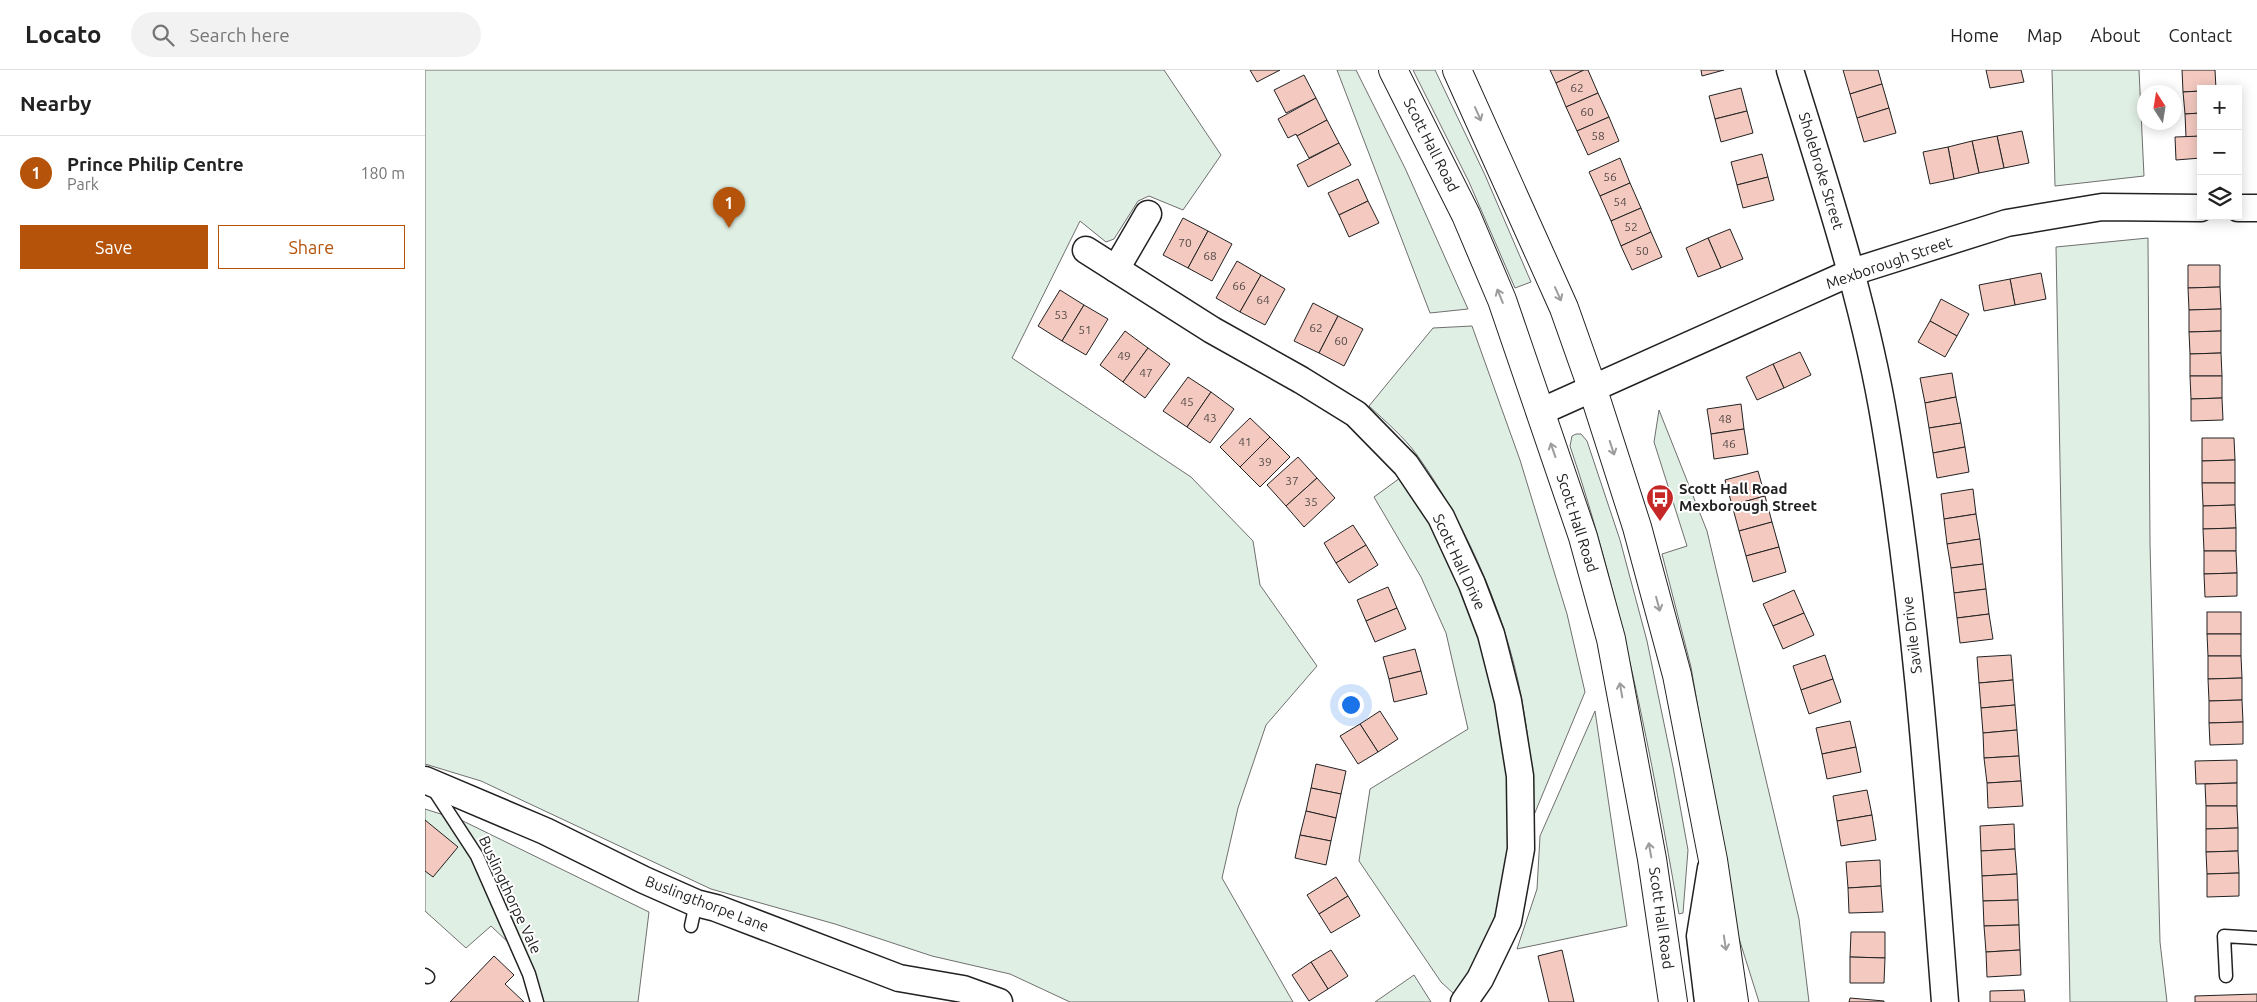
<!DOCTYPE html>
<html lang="en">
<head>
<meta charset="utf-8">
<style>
	body { margin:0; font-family:Ubuntu,sans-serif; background:#f2f2f2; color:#222 }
	.controls { position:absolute; right:15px; top:15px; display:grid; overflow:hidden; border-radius:0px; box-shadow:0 2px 12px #0003 }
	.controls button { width:45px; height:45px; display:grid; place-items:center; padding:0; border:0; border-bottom:1px solid #e0e0e0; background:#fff; color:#222; font:25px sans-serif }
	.compass { position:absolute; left:1712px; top:15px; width:45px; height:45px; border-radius:50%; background:#fff; box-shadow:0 2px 12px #0003; rotate:348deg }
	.you { position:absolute; left:925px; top:634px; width:18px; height:18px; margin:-12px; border:4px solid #fff; border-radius:50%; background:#1a73e8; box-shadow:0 0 0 8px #1a73e833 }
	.badge { display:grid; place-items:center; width:32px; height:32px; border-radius:50%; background:#b45309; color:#fff; font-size:16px; font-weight:700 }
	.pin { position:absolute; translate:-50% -41px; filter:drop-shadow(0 1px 2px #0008) }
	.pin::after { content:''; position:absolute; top:26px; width:18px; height:15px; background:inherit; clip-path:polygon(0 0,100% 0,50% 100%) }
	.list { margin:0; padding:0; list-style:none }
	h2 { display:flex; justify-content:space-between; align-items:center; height:65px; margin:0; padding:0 20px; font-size:21px }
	h2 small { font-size:16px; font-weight:400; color:#767676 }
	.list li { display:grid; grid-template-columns:32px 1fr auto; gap:15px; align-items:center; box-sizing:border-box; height:75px; padding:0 20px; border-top:1px solid #e0e0e0 }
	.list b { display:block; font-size:19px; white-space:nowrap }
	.list p { margin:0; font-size:16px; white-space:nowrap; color:#767676 }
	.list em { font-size:16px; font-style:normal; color:#767676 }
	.actions { display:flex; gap:10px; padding:15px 20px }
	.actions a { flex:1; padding:11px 0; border:1px solid #b45309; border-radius:0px; text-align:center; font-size:18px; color:#b45309 }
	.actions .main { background:#b45309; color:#fff }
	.icon { flex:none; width:28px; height:28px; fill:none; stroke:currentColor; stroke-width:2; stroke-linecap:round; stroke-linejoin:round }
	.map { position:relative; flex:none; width:1832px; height:932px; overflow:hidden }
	header { display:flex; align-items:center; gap:30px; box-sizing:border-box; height:70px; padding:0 25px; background:#fff; border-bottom:1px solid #e0e0e0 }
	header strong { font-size:24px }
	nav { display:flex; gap:28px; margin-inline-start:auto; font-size:18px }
	.search { width:350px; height:45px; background:#f2f2f2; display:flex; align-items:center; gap:12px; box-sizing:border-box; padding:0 18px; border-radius:28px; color:#767676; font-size:19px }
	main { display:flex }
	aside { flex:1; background:#fff }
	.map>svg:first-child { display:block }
	.green { fill:#e0efe3; stroke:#6f6f6f }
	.building { fill:#f3c9c0; stroke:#222 }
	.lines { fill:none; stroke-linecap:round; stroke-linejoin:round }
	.lane-casing { stroke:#222; stroke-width:15 }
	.street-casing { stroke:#222; stroke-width:29 }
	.highway-casing { stroke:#222; stroke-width:30 }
	.lane { stroke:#fff; stroke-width:12 }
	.street { stroke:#fff; stroke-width:26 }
	.highway { stroke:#fff; stroke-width:28 }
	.oneway { stroke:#9c9c9c }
	.labels { text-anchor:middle; stroke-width:4; stroke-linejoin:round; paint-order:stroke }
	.number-label { font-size:12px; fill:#564c4a }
	.street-label { font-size:15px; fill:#222; stroke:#fff }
	.poi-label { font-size:15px; font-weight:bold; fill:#222; stroke:#fff; text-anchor:start }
</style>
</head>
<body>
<header>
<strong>Locato</strong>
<div class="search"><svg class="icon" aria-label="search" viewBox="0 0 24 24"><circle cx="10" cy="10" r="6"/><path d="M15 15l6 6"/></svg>Search here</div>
<nav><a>Home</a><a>Map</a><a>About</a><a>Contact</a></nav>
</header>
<main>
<aside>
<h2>Nearby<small></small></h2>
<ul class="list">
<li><span class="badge">1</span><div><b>Prince Philip Centre</b><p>Park</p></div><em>180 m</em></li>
</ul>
<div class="actions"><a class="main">Save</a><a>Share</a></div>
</aside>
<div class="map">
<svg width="1832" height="932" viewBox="0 0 1832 932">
	<rect width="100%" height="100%" fill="#fff"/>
	<!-- green -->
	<g class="green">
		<polygon points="0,0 739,0 796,85 758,140 724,126 713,131 689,169 681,172 655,151 587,288 766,407 828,471 835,515 892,596 841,655 813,738 797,808 868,932 645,932 585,904 507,886 410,854 286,819 56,711 0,694"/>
		<polygon points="912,0 931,0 980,98 1043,239 1005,243"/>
		<polygon points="988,0 1010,0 1060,105 1106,212 1090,218 1044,112"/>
		<polygon points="1627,0 1714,0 1719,106 1630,116"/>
		<polygon points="1723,168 1725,473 1735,872 1742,932 1645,932 1631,177"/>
		<path d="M1047,256L1095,390L1142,544L1160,622L1109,745C1107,711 1105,677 1099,643C1086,556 1043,456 992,385C979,367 960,351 944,336L1008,258Z"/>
		<polygon points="1234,340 1282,461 1374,849 1384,932 1334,932 1312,862 1266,597 1237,484 1262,476 1229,372"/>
		<path d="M1151,364H1156L1162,371L1195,470L1222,571L1248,697L1263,780L1258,843L1254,844C1226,684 1197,531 1145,376L1147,366Z"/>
		<path d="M975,408C984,422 995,437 1004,452C1075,582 1130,797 1029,924L1016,912L934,791L945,719L1043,659L1021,563L996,507L949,427Z"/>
		<polygon points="1170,641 1202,856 1092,879 1112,819 1115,766"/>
		<polygon points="0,739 38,751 224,842 213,932 119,932 107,895 66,856 41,878 0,841"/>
		<polygon points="989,905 1006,932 950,932"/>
	</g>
	<!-- building -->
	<g class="building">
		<polygon points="825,0 855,0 832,12"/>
		<polygon points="1125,0 1159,0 1131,13"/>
		<polygon points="1159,0 1163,0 1173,23 1141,37 1131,13"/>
		<polygon points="1276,0 1299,0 1277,6"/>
		<polygon points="1418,0 1453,0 1457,14 1425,24"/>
		<polygon points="1561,0 1596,0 1599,12 1565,18"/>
		<polygon points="1757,0 1790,0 1791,19 1776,19 1776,21 1758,22"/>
		<polygon points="879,5 891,28 861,43 849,20"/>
		<polygon points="1457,14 1464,38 1432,48 1425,24"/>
		<polygon points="1316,18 1322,41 1290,49 1284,26"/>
		<polygon points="1776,21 1776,43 1760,44 1758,22"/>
		<polygon points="1173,23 1184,47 1152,61 1141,37"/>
		<polygon points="891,28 902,50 872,66 871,64 863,68 853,49"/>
		<polygon points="1464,38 1471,63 1439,72 1432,48"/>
		<polygon points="1322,41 1328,63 1296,72 1290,49"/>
		<polygon points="1776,43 1776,66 1761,67 1760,44"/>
		<polygon points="1184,47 1194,71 1163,85 1152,61"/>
		<polygon points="902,50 914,73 884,88 872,66"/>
		<polygon points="1597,61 1604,93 1579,98 1572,66"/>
		<polygon points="1572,66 1579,98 1554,103 1547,71"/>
		<polygon points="1776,66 1776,88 1751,90 1750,67"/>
		<polygon points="1547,71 1554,103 1529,109 1523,77"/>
		<polygon points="914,73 926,95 883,117 872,95"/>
		<polygon points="1523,77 1529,109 1505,114 1498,82"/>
		<polygon points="1337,84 1343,107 1312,115 1306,92"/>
		<polygon points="1195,88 1205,113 1175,126 1164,102"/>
		<polygon points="1343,107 1349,130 1318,138 1312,115"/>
		<polygon points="933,109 943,131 914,145 903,123"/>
		<polygon points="1205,113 1216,138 1186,151 1175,126"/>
		<polygon points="943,131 954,153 924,167 914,145"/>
		<polygon points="1216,138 1226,162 1196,176 1186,151"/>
		<polygon points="758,148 783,161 763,198 738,185"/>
		<polygon points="1305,159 1318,189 1296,198 1283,168"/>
		<polygon points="783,161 807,174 787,211 763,198"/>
		<polygon points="1226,162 1237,187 1207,200 1196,176"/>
		<polygon points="1283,168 1296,198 1273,207 1261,178"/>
		<polygon points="812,191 836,205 815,242 791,228"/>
		<polygon points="1763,195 1795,195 1795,217 1763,218"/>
		<polygon points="1616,203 1621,229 1590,235 1585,209"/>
		<polygon points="836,205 860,219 840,255 815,242"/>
		<polygon points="1585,209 1590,235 1559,241 1554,215"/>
		<polygon points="1795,217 1796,239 1764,240 1763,218"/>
		<polygon points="635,220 659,235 637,271 613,256"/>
		<polygon points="1516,229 1544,244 1532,266 1505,251"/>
		<polygon points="888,233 913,246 894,283 869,271"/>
		<polygon points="659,235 683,249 661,285 637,271"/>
		<polygon points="1796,239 1796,261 1764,262 1764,240"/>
		<polygon points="913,246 938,259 919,296 894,283"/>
		<polygon points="1505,251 1532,266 1520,287 1493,272"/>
		<polygon points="700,261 723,278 698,312 675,295"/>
		<polygon points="1796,261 1796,283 1765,284 1764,262"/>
		<polygon points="723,278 745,294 720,328 698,312"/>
		<polygon points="1375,282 1386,305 1359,318 1348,294"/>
		<polygon points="1796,283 1797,306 1765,306 1765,284"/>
		<polygon points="1348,294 1359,318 1332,330 1321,307"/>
		<polygon points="1527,303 1531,327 1500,333 1495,308"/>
		<polygon points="1765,306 1797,306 1797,328 1766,329"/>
		<polygon points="763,307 786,322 762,357 738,341"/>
		<polygon points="786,322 809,339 785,373 762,357"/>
		<polygon points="1531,327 1536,353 1504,358 1500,333"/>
		<polygon points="1797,328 1798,350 1766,351 1766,329"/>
		<polygon points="1316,334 1319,359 1286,364 1282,339"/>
		<polygon points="825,348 845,367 815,397 795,377"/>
		<polygon points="1536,353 1540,377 1508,383 1504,358"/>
		<polygon points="1319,359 1323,384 1289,389 1286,364"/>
		<polygon points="845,367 865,387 835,417 815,397"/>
		<polygon points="1777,368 1809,368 1810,390 1777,391"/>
		<polygon points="1540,377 1544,402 1512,408 1508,383"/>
		<polygon points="873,387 892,408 861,436 842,415"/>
		<polygon points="1810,390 1810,413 1777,413 1777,391"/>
		<polygon points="1333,401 1340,426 1307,435 1300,410"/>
		<polygon points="892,408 910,428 879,457 861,436"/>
		<polygon points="1777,413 1810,413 1810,435 1778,436"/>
		<polygon points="1548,419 1551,444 1519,449 1516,424"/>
		<polygon points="1340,426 1347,452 1314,461 1307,435"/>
		<polygon points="1810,435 1811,458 1778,459 1778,436"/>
		<polygon points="1551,444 1555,469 1522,474 1519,449"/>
		<polygon points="1347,452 1354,477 1321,486 1314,461"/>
		<polygon points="928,455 941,475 911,493 899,473"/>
		<polygon points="1811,458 1811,481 1779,481 1778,459"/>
		<polygon points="1555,469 1558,494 1526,498 1522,474"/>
		<polygon points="941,475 953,495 924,513 911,493"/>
		<polygon points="1354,477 1361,502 1328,512 1321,486"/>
		<polygon points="1779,481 1811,481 1812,503 1779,504"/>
		<polygon points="1558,494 1561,519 1529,523 1526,498"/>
		<polygon points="1812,503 1812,526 1780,527 1779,504"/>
		<polygon points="963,517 972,538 941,551 932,530"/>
		<polygon points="1561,519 1564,544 1532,548 1529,523"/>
		<polygon points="1369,520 1379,543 1348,556 1338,534"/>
		<polygon points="972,538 981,559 950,572 941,551"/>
		<rect x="1782" y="542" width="34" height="22"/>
		<polygon points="1379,543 1389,565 1358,579 1348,556"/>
		<polygon points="1564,544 1568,569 1535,573 1532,548"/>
		<polygon points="1782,564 1816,564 1816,586 1783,586"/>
		<polygon points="990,579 996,601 964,609 958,587"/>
		<polygon points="1400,585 1408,609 1376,620 1368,596"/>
		<polygon points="1586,585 1588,610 1554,613 1552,587"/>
		<polygon points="1783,586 1816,586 1817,608 1783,609"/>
		<polygon points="996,601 1002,624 969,632 964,609"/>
		<polygon points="1817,608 1817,630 1784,631 1783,609"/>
		<polygon points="1408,609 1416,632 1384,644 1376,620"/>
		<polygon points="1588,610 1590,635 1556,638 1554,613"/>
		<polygon points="1817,630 1818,652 1784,653 1784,631"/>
		<polygon points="1590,635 1592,660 1558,663 1556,638"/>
		<polygon points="955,641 973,669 953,682 935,654"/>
		<polygon points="1425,651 1431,677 1397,684 1391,658"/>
		<polygon points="1818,652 1818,674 1785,675 1784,653"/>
		<polygon points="935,654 953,682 933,694 915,666"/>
		<polygon points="1592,660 1594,686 1559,688 1558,663"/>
		<polygon points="1431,677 1436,702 1402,709 1397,684"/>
		<polygon points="1594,686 1596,711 1562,713 1559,688"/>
		<polygon points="1812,690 1812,713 1771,714 1770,691"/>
		<polygon points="891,694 921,701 916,724 886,718"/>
		<polygon points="1596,711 1598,736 1563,738 1562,713"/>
		<polygon points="1812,713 1812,736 1781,736 1780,714"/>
		<polygon points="886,718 916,724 911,748 881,741"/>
		<polygon points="1442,720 1447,745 1412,751 1408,726"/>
		<polygon points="1781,736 1812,736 1813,758 1781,759"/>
		<polygon points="881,741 911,748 906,771 875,765"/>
		<polygon points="1447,745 1451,770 1416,776 1412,751"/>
		<polygon points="0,750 33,777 8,807 0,801"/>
		<polygon points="1589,754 1590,779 1556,781 1555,756"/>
		<polygon points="1813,758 1813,781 1781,782 1781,759"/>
		<polygon points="875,765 906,771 901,795 870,788"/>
		<polygon points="1590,779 1592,804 1557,806 1556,781"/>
		<polygon points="1813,781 1814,803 1782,804 1781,782"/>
		<polygon points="1455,790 1456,816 1423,818 1421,792"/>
		<polygon points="1814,803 1814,826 1782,827 1782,804"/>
		<polygon points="1592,804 1593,830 1558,831 1557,806"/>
		<polygon points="911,807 923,826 894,844 882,825"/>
		<polygon points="1456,816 1458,842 1424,843 1423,818"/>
		<polygon points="923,826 935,846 906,863 894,844"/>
		<polygon points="1593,830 1594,855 1559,856 1558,831"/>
		<polygon points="1594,855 1595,880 1561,882 1559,856"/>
		<polygon points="1426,862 1460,862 1460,888 1425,887"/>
		<polygon points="906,880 923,906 903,919 886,892"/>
		<polygon points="1137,880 1149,932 1124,932 1113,886"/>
		<polygon points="1595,880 1596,905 1562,907 1561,882"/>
		<polygon points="69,886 89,905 80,914 99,932 25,932"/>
		<polygon points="1425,887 1460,888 1459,913 1425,913"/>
		<polygon points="886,892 903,919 884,931 867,905"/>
		<polygon points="1599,920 1600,932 1565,932 1565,921"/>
		<polygon points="1832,924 1832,932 1770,932 1770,926"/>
		<polygon points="1425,928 1459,931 1459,932 1424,932"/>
	</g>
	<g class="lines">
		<!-- lane casing -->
		<g class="lane-casing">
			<g id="lane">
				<polyline points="7,717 52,786 104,904 112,932"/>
				<polyline points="266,856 271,833"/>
				<polyline points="0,905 3,907"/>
				<polyline points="1801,906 1799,866 1832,868"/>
			</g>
		</g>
		<!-- street casing -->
		<g class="street-casing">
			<g id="street">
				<path d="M1365,0C1401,117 1440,233 1460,354C1492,545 1505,739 1520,932"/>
				<polyline points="1813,138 1832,138"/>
				<polyline points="661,180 787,260 876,310 931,344 981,395 1016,447 1047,514 1066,564 1083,631 1095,706 1096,779 1083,851 1055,909 1039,932"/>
				<polyline points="691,199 723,144"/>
				<polyline points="1115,342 1427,202 1582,153 1677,137 1776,138"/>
				<polyline points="0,710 120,761 219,810 271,833 291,838 474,908 538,919 574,932"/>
				<polyline points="1283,932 1275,866 1286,798"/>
			</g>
		</g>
		<!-- highway casing -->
		<g class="highway-casing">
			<g id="highway">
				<polyline points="968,0 1041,145 1077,230 1158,467 1186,569 1227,789 1248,932"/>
				<polyline points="1032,0 1139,238 1168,320 1212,457 1252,605 1288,790 1309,932"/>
			</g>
		</g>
		<!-- lane -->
		<use href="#lane" class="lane"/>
		<!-- street -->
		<use href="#street" class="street"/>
		<!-- highway -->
		<use href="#highway" class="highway"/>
	</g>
	<!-- one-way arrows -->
	<defs><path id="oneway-shaft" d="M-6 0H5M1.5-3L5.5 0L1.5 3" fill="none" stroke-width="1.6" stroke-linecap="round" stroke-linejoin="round" transform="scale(1.25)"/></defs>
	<g class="oneway">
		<use href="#oneway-shaft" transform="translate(1053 44) rotate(66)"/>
		<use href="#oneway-shaft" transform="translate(1133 224) rotate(66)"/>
		<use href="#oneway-shaft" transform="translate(1075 226) rotate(-112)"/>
		<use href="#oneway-shaft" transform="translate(1187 378) rotate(72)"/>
		<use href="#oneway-shaft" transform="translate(1128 380) rotate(-109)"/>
		<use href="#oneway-shaft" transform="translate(1233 534) rotate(75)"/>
		<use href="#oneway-shaft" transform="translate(1196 620) rotate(-100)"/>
		<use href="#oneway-shaft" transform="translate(1225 780) rotate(-100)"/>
		<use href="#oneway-shaft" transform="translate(1300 873) rotate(81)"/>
	</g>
	<!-- icons -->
	<defs>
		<g id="bus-pin" transform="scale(1.4375)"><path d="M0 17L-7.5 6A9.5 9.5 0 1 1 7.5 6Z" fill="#c62828" stroke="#fff"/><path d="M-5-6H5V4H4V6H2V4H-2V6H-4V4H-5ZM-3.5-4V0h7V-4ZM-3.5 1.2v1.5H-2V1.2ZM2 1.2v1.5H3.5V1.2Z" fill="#fff"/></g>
	</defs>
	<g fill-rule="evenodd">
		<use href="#bus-pin" x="1235" y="428"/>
	</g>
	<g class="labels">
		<!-- number labels -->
		<g class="number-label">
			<text x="1152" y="22">62</text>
			<text x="1162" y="46">60</text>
			<text x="1173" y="70">58</text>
			<text x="1185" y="111">56</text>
			<text x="1195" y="136">54</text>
			<text x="1206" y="161">52</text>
			<text x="760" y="177">70</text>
			<text x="1217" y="185">50</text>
			<text x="785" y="190">68</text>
			<text x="814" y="220">66</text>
			<text x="838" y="234">64</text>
			<text x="636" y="249">53</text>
			<text x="891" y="262">62</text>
			<text x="660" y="264">51</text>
			<text x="916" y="275">60</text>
			<text x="699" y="290">49</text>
			<text x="721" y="307">47</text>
			<text x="762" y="336">45</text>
			<text x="785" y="352">43</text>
			<text x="1300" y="353">48</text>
			<text x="820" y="376">41</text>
			<text x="1304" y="378">46</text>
			<text x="840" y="396">39</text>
			<text x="867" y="415">37</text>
			<text x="886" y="436">35</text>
		</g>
		<!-- street labels -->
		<g class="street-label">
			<text transform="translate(1006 75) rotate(63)" y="5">Scott Hall Road</text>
			<text transform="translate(1396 101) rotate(73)" y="5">Sholebroke Street</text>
			<text transform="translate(1464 193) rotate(-19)" y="5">Mexborough Street</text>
			<text transform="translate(1152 453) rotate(72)" y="5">Scott Hall Road</text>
			<text transform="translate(1034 492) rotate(65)" y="5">Scott Hall Drive</text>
			<text transform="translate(1487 565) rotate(-97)" y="5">Savile Drive</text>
			<text transform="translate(85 825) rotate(65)" y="5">Buslingthorpe Vale</text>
			<text transform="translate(282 834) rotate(21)" y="5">Buslingthorpe Lane</text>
			<text transform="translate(1236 848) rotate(82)" y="5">Scott Hall Road</text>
		</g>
		<!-- poi labels -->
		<g class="poi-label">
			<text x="1254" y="424">Scott Hall Road<tspan x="1254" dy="17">Mexborough Street</tspan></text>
		</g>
	</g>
</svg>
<div class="controls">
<button>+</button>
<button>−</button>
<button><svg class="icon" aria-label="layers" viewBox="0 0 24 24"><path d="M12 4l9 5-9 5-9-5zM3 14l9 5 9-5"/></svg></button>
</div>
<svg class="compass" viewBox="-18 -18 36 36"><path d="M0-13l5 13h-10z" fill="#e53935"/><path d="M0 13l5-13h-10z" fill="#767676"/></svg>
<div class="you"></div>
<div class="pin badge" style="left:304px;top:158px">1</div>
</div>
</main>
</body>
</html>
